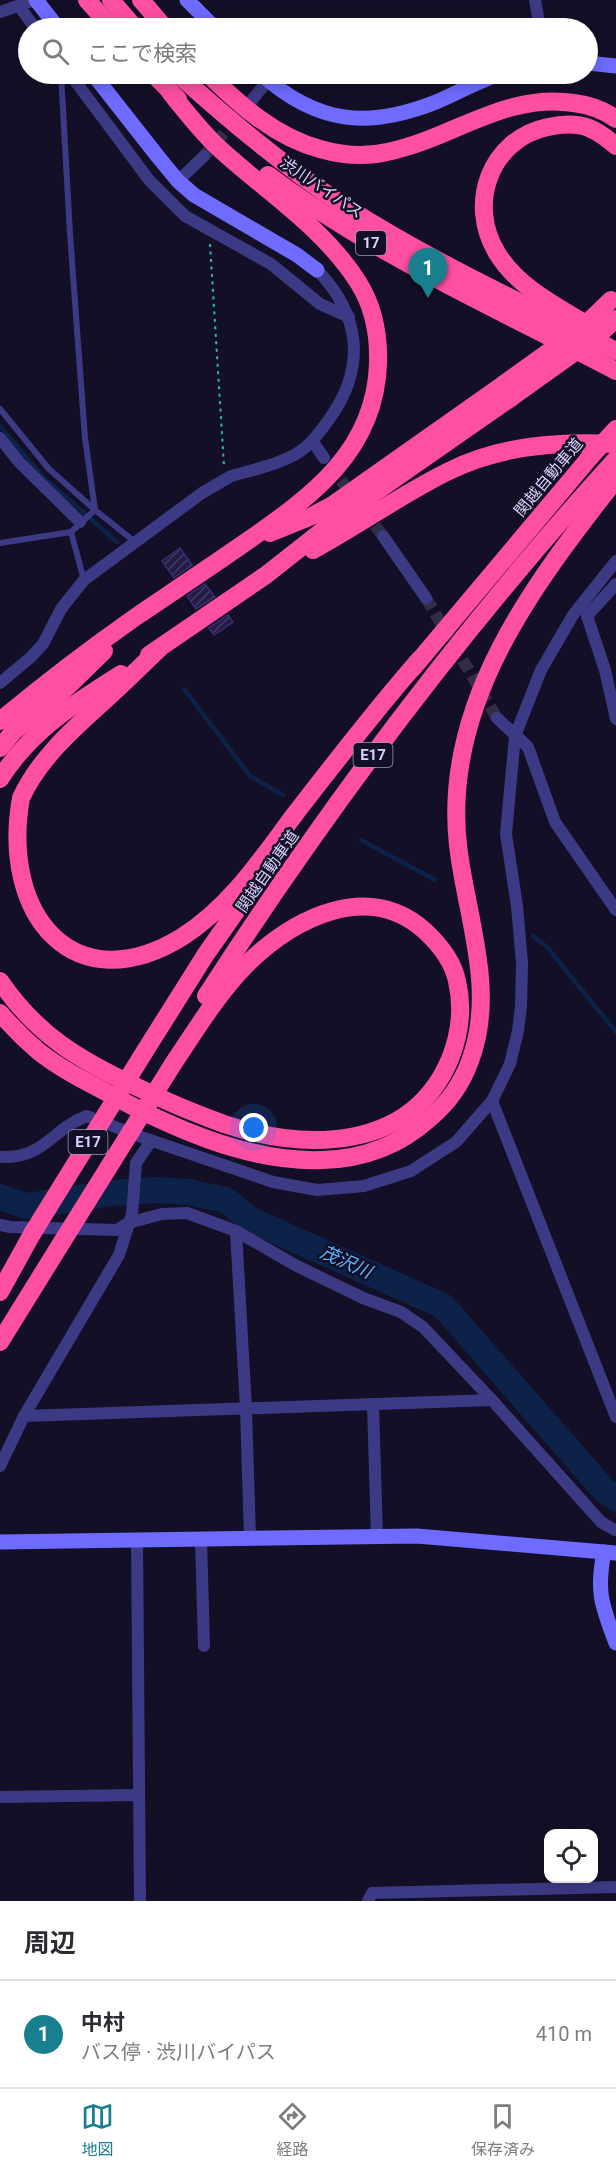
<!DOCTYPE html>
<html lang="ja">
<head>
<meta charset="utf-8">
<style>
	body { margin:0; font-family:Roboto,"Noto Sans JP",sans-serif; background:#f7f7f7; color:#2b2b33 }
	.controls { position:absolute; right:18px; bottom:18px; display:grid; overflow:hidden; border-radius:12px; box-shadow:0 3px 15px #0003 }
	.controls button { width:54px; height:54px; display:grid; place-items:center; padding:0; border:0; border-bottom:2px solid #e1e1e2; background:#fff; color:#2b2b33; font:30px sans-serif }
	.you { position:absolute; left:254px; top:1128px; width:21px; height:21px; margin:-15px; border:4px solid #fff; border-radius:50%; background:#1a73e8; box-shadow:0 0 0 9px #1a73e833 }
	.badge { display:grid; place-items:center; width:39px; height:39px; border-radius:50%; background:#187f8f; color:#fff; font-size:20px; font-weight:700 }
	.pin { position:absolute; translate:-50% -50px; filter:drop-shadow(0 2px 3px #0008) }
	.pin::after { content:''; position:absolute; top:32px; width:21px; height:18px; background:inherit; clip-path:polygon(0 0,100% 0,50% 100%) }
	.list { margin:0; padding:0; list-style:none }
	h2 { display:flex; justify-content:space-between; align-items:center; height:78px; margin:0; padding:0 24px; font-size:26px }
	h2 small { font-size:20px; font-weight:400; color:#7c7c81 }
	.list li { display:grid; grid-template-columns:39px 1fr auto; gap:18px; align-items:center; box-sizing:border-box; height:108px; padding:0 24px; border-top:2px solid #e1e1e2 }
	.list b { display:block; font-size:22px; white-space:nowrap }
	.list p { margin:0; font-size:20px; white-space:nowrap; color:#7c7c81 }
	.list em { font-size:20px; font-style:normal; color:#7c7c81 }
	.icon { flex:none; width:33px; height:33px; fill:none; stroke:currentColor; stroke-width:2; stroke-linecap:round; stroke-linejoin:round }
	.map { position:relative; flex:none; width:616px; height:1901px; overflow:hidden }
	.search { position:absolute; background:#fff; box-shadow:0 3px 15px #0003; left:18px; right:18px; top:18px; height:66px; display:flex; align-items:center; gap:15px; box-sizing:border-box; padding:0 21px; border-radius:33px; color:#7c7c81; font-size:22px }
	.sheet { height:186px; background:#fff }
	nav { display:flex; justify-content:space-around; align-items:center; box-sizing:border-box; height:84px; border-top:2px solid #e1e1e2; background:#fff; font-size:16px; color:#7c7c81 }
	nav a { display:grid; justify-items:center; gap:3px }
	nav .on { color:#187f8f }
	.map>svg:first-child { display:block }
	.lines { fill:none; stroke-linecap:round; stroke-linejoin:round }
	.stream { stroke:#0c2248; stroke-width:4.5 }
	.river { stroke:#0c2248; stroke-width:26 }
	.building { fill:url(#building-hatch); stroke:#3b2d73; stroke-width:1.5 }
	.street-tunnel { stroke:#312d47; stroke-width:12; stroke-dasharray:12 6; stroke-linecap:butt }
	.path { stroke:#2fb8b0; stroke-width:2; stroke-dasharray:3 4.5; stroke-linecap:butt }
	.lane { stroke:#3d3a85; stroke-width:6 }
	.street { stroke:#3d3a85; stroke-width:12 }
	.secondary { stroke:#6f6bff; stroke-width:15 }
	.highway { stroke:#ff4fa3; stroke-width:18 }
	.highway-bridge { stroke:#ff4fa3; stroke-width:18 }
	.labels { text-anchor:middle; stroke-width:5; stroke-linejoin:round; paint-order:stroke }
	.shield { fill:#130f26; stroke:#9e99be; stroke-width:1.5 }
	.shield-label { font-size:15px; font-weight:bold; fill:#d9d4ff }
	.street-label { font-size:16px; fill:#d9d4ff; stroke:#130f26 }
	.water-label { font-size:18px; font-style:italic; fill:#62b6ff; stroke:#130f26 }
</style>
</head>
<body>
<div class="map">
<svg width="616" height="1901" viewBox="0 0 616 1901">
	<defs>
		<pattern id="building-hatch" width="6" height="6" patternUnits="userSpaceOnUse" patternTransform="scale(1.5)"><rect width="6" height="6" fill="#241b47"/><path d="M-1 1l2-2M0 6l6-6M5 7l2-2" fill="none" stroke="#433b63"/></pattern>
	</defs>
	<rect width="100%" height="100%" fill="#130f26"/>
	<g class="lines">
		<!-- stream -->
		<g class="stream">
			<polyline points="0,426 43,477 117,542"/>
			<polyline points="184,689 250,776 283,795"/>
			<polyline points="361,840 435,880"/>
			<polyline points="533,936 547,947 616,1032"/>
		</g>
		<!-- river -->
		<polyline class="river" points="0,1197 26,1206 113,1193 153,1190 188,1192 226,1200 249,1219 443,1306 605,1491 616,1498"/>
	</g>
	<!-- building -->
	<g class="building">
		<polygon points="180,548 192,565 174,578 162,561"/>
		<polygon points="205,584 215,597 196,609 187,596"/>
		<polygon points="228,615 233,622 214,635 209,628"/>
	</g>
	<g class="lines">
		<!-- street-tunnel -->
		<g class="street-tunnel">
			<polyline points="204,156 250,103"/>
			<polyline points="330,466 354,497"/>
			<polyline points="364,511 383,536"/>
			<polyline points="426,598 497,718"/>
		</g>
		<!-- path -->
		<polyline class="path" points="210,244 224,466"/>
		<!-- lane -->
		<g class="lane">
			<polyline points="0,409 49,469 95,510 135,542"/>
			<polyline points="71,532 84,580"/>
			<polyline points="0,543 71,532 95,510 85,438 70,234 61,74"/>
		</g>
		<!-- street -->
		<g class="street">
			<polyline points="535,0 540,28"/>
			<polyline points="19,6 35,28"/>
			<polyline points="0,12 34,0"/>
			<polyline points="70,74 149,180 185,216 271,264 320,304 349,317"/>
			<polyline points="252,100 268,80"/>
			<polyline points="178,181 204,156"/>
			<polyline points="0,438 19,462 80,522"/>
			<polyline points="313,442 324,458"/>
			<polyline points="383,536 426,598"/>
			<polyline points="587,616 605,670 616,719"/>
			<polyline points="587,616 616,584"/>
			<path d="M0,683L31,657L43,644L61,609L84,580L202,493L231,476C253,470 276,465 296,454C311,445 320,432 330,418C366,367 361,315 317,270"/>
			<polyline points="497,718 528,747 555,822 616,910"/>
			<polyline points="492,1101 616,1417"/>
			<path d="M0,1157C45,1159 51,1129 87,1116L144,1138L273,1182L317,1190L364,1186L411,1171L456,1142L492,1101L510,1064L518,1031L521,1006L522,963L517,906L506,834L515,736L541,670L573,615L616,561"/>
			<polyline points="0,1225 10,1227 117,1230 128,1223 162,1214 187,1213 236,1231 295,1265 363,1298 401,1312 423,1327 492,1400 601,1522 615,1530"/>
			<polyline points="236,1231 246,1409 250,1538"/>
			<polyline points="373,1404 377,1537"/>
			<polyline points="24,1416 492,1400"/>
			<polyline points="0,1466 24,1416 119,1255 132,1214 136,1163 151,1141"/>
			<polyline points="201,1539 204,1646"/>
			<polyline points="137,1541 140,1901"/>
			<polyline points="0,1797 139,1795"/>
			<polyline points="368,1901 372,1893 616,1887"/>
		</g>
		<!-- secondary -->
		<g class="secondary">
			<polyline points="36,0 58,28"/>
			<polyline points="187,0 215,28"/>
			<polyline points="588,63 616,66"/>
			<polyline points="93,74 159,158 178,181 194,195 297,255 317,270"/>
			<path d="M261,74C317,124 368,129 436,102C458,93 477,81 500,74"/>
			<polyline points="0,1542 417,1536 616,1553"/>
			<path d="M604,1552C596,1592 602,1606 616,1643"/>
		</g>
		<!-- highway -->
		<g class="highway">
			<polyline points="87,0 112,28"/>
			<polyline points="111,0 135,28"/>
			<polyline points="141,0 165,28"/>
			<polyline points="153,74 178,99"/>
			<path d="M178,74C231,122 286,168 346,207C432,262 525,304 616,351"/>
			<path d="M208,74C240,105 275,137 320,149C341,155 366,157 387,152C452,139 505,92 574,103C589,105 604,110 616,119"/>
			<path d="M268,175C375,255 498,309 616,371"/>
			<path d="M586,324C554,305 517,286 497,253C467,204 490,139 548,127C562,124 576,123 589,128C599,132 608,139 616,146"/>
			<polyline points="270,533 312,516 331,506 504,384"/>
			<path d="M313,550C359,525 402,494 449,471C501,445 560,441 616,444"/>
			<path d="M159,649C140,667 122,685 103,702C72,730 39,759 21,798C0,916 75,1003 182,937C230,907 262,858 295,814C336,761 376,709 420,659"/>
			<polyline points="149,655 266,575 341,516 512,397"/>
			<polyline points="412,669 591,456"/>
			<path d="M0,721C44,684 90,649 137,616C174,591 210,567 246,542C312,496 375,451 378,364C379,334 374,307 358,282C324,228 267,192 221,150C202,133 186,112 170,92"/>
			<polyline points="0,748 14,731 62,692 104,651"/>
			<path d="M0,779C30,731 75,703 121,674"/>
			<path d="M0,981C37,1035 79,1060 137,1087C165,1101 194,1113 224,1124C306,1151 411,1152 450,1059C460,1034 463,1007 457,981C453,961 440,945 425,931C368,880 294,918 247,964C218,993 196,1030 173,1064"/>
			<path d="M206,996C328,807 464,626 616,459"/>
			<path d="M0,1013C12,1027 24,1039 38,1051C58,1067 81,1079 104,1091C167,1126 248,1163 322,1160C363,1159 399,1146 430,1118C448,1103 462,1083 470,1061C497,989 466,917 458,845C442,703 534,584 616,479"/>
			<polyline points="145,1051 206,954 258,880"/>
			<polyline points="0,1292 32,1234"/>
			<polyline points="0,1342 62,1242"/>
		</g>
		<!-- highway-bridge -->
		<g class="highway-bridge">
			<polyline points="504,384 582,328 611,300"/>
			<polyline points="512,397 596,337 616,319"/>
			<polyline points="591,456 616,429"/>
			<polyline points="32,1234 145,1051"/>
			<polyline points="62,1242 173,1064"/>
		</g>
	</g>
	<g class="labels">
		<!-- shield labels -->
		<g class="shield">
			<rect x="356" y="231" width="30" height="24" rx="4.5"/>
			<rect x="353.5" y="743" width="39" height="24" rx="4.5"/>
			<rect x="68.5" y="1130" width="39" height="24" rx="4.5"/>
		</g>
		<g class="shield-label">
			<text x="371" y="248">17</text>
			<text x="373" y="760">E17</text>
			<text x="88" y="1147">E17</text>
		</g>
		<!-- street labels -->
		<g class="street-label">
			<text transform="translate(322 187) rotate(34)" y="6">渋川バイパス</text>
			<text transform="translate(548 477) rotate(-50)" y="6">関越自動車道</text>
			<text transform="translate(267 871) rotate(-55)" y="6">関越自動車道</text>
		</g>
		<!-- water labels -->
		<g class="water-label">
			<text transform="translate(346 1262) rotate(24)" y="6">茂沢川</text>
		</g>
	</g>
</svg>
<div class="controls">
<button><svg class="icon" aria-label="locate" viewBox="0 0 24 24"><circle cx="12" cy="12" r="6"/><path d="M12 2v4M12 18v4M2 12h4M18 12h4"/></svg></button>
</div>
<div class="you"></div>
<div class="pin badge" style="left:428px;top:298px">1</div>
<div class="search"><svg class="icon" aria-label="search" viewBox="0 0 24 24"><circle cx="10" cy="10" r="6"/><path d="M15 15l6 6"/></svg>ここで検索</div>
</div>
<section class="sheet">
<h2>周辺<small></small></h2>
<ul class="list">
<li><span class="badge">1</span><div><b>中村</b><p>バス停 · 渋川バイパス</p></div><em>410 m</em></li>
</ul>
</section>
<nav>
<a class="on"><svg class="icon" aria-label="map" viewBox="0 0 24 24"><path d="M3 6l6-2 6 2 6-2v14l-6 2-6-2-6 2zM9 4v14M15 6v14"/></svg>地図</a>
<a><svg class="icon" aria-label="directions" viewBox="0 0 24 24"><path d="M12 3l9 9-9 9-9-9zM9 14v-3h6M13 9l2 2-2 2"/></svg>経路</a>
<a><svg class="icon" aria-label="saved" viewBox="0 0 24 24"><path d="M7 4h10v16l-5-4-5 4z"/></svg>保存済み</a>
</nav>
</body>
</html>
